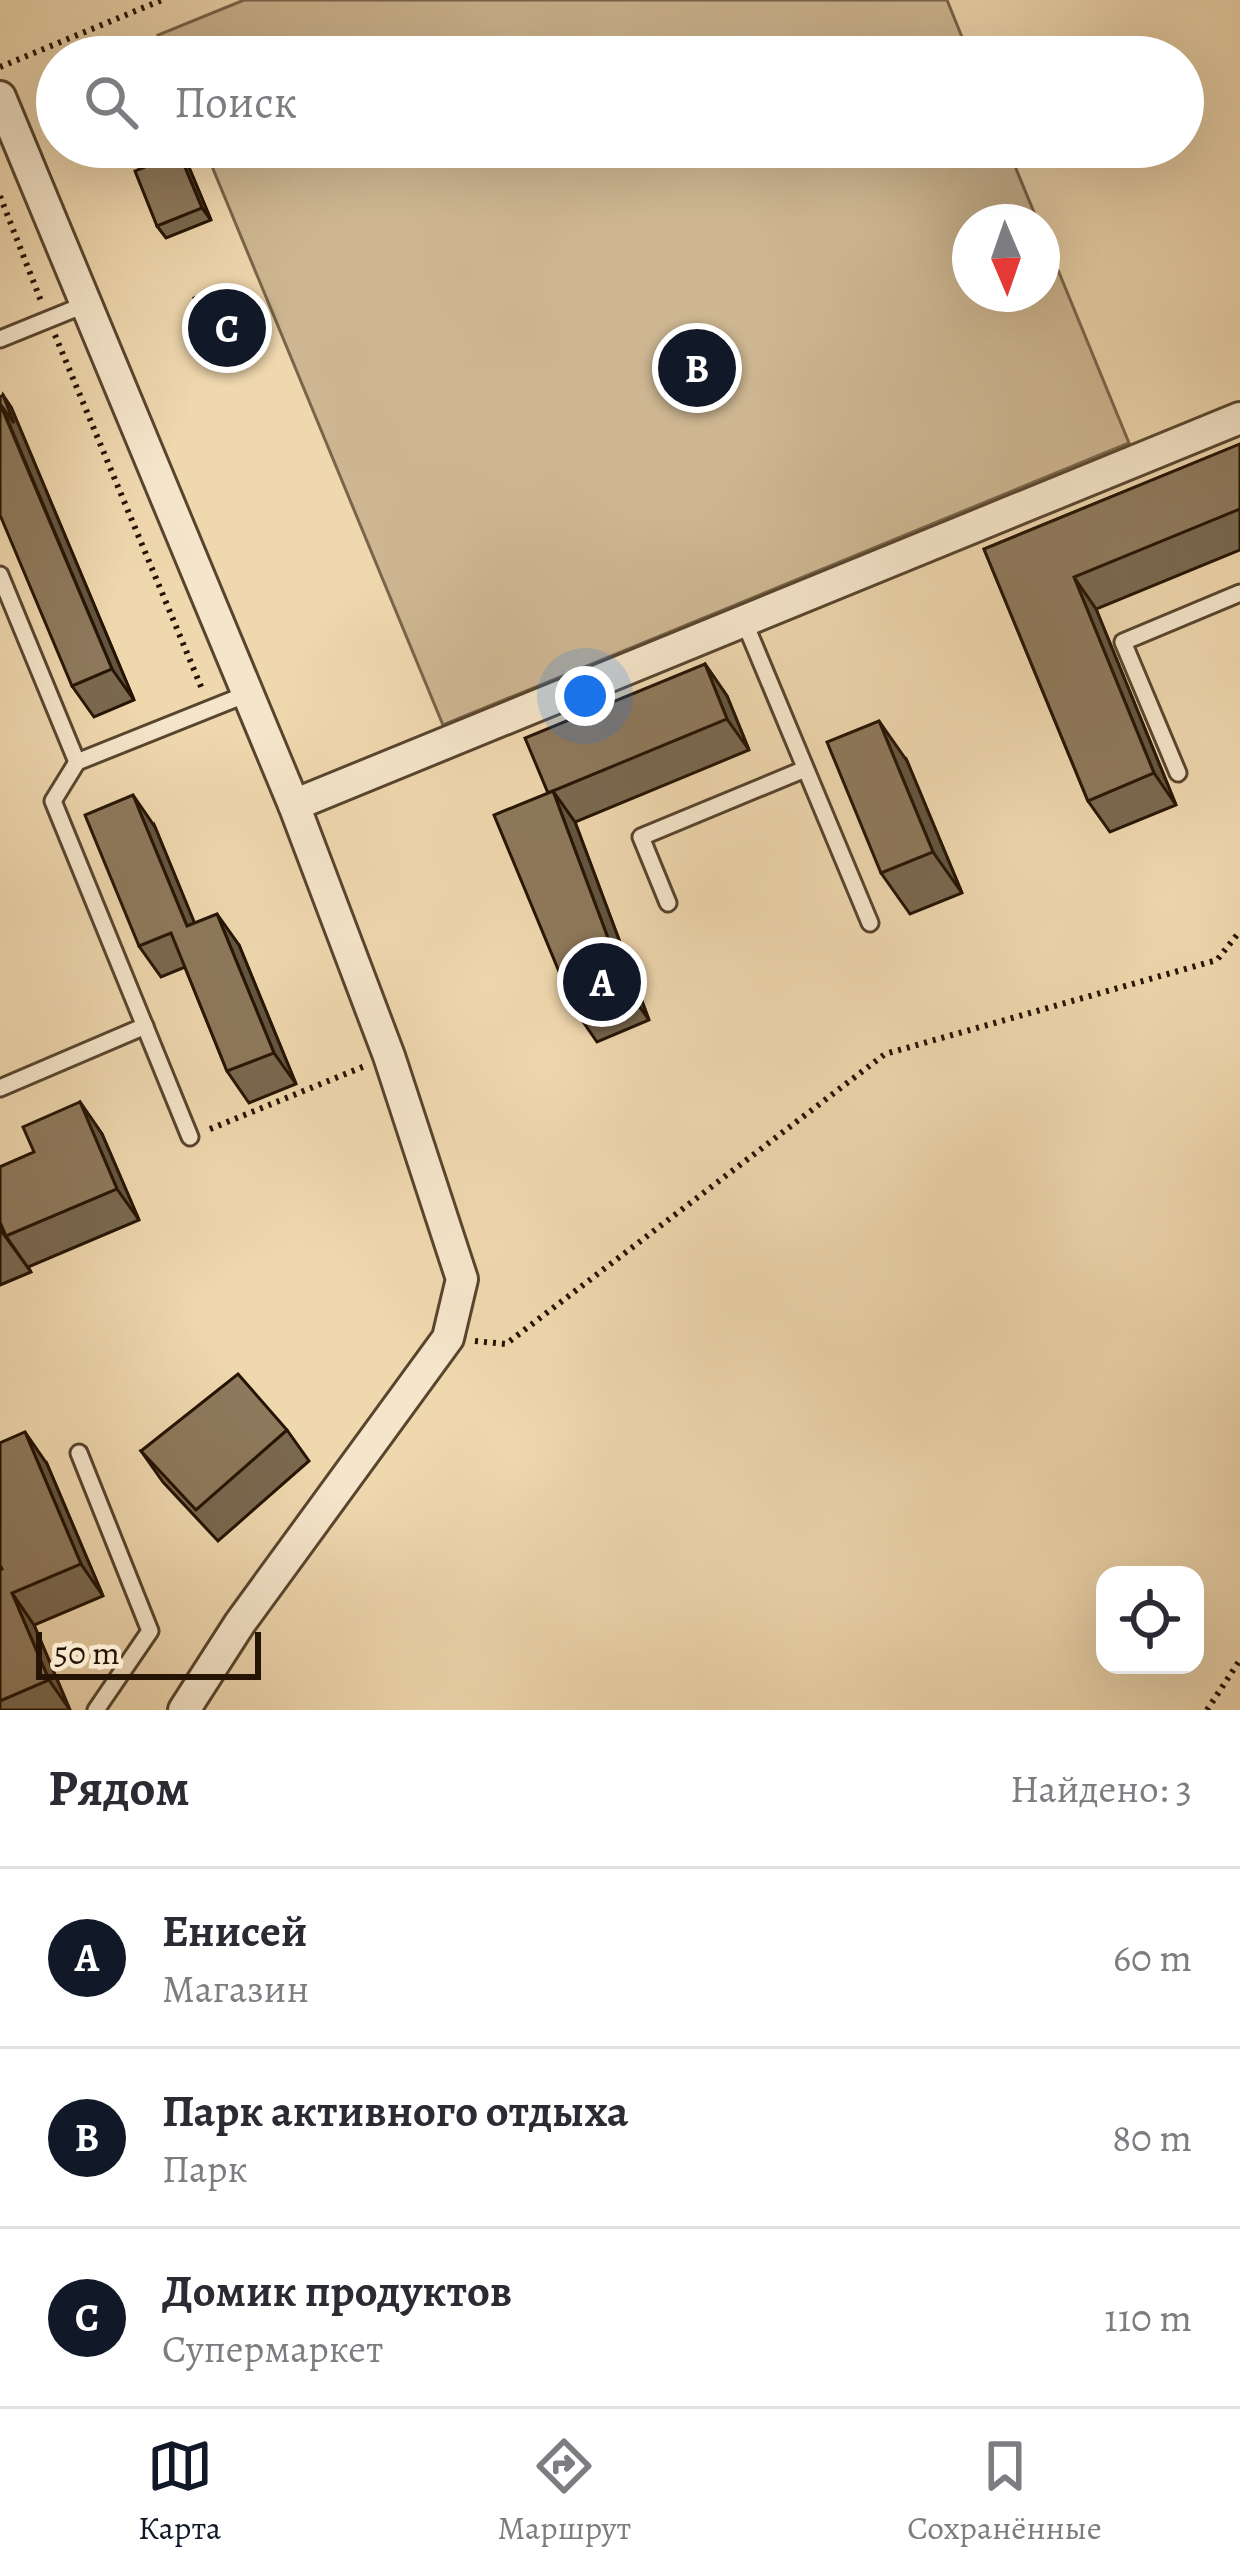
<!DOCTYPE html>
<html lang="ru">
<head>
<meta charset="utf-8">
<style>
	body { margin:0; font-family:Alegreya,serif; background:#f2f2f3; color:#2b2b33 }
	.controls { position:absolute; right:36px; bottom:36px; display:grid; overflow:hidden; border-radius:24px; box-shadow:0 12px 48px #0002 }
	.controls button { width:108px; height:108px; display:grid; place-items:center; padding:0; border:0; border-bottom:3px solid #e1e1e2; background:#fff; color:#2b2b33; font:60px sans-serif }
	.compass { position:absolute; left:952px; top:204px; width:108px; height:108px; border-radius:50%; background:#fff; box-shadow:0 12px 48px #0002; rotate:178deg }
	.scale { position:absolute; left:36px; bottom:30px; width:225px; box-sizing:border-box; padding-left:12px; border:6px solid #251404; border-top:0; font-size:33px; line-height:42px; white-space:nowrap; color:#251404; -webkit-text-stroke:9px #f5e5ca; paint-order:stroke }
	.you { position:absolute; left:585px; top:696px; width:42px; height:42px; margin:-30px; border:9px solid #fff; border-radius:50%; background:#1a73e8; box-shadow:0 0 0 18px #1a73e833 }
	.badge { display:grid; place-items:center; width:78px; height:78px; border-radius:50%; background:#111827; color:#fff; font-size:39px; font-weight:700 }
	.pin { position:absolute; translate:-50% -50%; border:6px solid #fff; box-shadow:0 3px 12px #0006 }
	.list { margin:0; padding:0; list-style:none }
	h2 { display:flex; justify-content:space-between; align-items:center; height:156px; margin:0; padding:0 48px; font-size:51px }
	h2 small { font-size:39px; font-weight:400; color:#7c7c81 }
	.list li { display:grid; grid-template-columns:78px 1fr auto; gap:36px; align-items:center; box-sizing:border-box; height:180px; padding:0 48px; border-top:3px solid #e1e1e2 }
	.list b { display:block; font-size:45px; white-space:nowrap }
	.list p { margin:0; font-size:39px; white-space:nowrap; color:#7c7c81 }
	.list em { font-size:39px; font-style:normal; color:#7c7c81 }
	.icon { flex:none; width:66px; height:66px; fill:none; stroke:currentColor; stroke-width:2; stroke-linecap:round; stroke-linejoin:round }
	.map { position:relative; flex:none; width:1240px; height:1710px; overflow:hidden }
	.search { position:absolute; background:#fff; box-shadow:0 12px 48px #0002; left:36px; right:36px; top:36px; height:132px; display:flex; align-items:center; gap:30px; box-sizing:border-box; padding:0 42px; border-radius:66px; color:#7c7c81; font-size:45px }
	.sheet { height:696px; background:#fff }
	nav { display:flex; justify-content:space-around; align-items:center; box-sizing:border-box; height:168px; border-top:3px solid #e1e1e2; background:#fff; font-size:33px; color:#7c7c81 }
	nav a { display:grid; justify-items:center; gap:6px }
	nav .on { color:#111827 }
	.map>svg:first-child { display:block }
	.green { fill:#cdb691; stroke:#79654a; stroke-width:3 }
	.lines { fill:none; stroke-linecap:round; stroke-linejoin:round }
	.lane-casing { stroke:#58452e; stroke-width:21 }
	.street-casing { stroke:#58452e; stroke-width:36 }
	.path { stroke:#251404; stroke-width:6; stroke-dasharray:3 6; stroke-linecap:butt }
	.lane { stroke:#f5e5ca; stroke-width:15 }
	.street { stroke:#f5e5ca; stroke-width:30 }
	.wall { fill:#7a684f; stroke:#251404; stroke-width:3 }
	.shaded-wall { fill:#635540; stroke:#251404; stroke-width:3 }
	.building { fill:#8e795c; stroke:#251404; stroke-width:3 }
</style>
</head>
<body>
<div class="map">
<svg width="1240" height="1710" viewBox="0 0 1240 1710">
	<rect width="100%" height="100%" fill="#efd7ae"/>
	<filter id="stains"><feTurbulence type="fractalNoise" baseFrequency=".00167" numOctaves="4"/><feColorMatrix values="0 0 0 0 .2 0 0 0 0 .09 0 0 0 0 .02 0 0 0 .5 -.17"/></filter>
	<radialGradient id="worn" r=".72"><stop offset=".6" stop-color="#630" stop-opacity="0"/><stop offset="1" stop-color="#630" stop-opacity=".3"/></radialGradient>
	<!-- green -->
	<g class="green">
		<polygon points="244,0 947,0 970,57 167,57 158,35"/>
		<polygon points="204,147 1007,147 1038,222 970,222 970,294 1042,294 1042,231 1129,443 443,725"/>
	</g>
	<g class="lines">
		<!-- lane casing -->
		<g class="lane-casing">
			<g id="lane">
				<polyline points="0,339 84,305"/>
				<polyline points="0,575 77,762 247,694"/>
				<polyline points="744,621 870,923"/>
				<polyline points="77,762 53,801 190,1137"/>
				<polyline points="1178,773 1123,642 1240,593"/>
				<polyline points="668,903 641,837 805,769"/>
				<polyline points="0,1088 145,1026"/>
				<polyline points="79,1453 150,1631 96,1710"/>
			</g>
		</g>
		<!-- street casing -->
		<g class="street-casing">
			<g id="street">
				<polyline points="0,97 294,805 389,1056 462,1279 448,1338 240,1623 184,1710"/>
				<polyline points="294,805 1240,418"/>
			</g>
		</g>
		<!-- path -->
		<g class="path">
			<polyline points="0,67 162,0"/>
			<polyline points="0,196 41,301"/>
			<polyline points="55,335 202,689"/>
			<polyline points="210,1129 365,1066"/>
			<polyline points="475,1341 506,1344 885,1054 1217,960 1240,931"/>
			<polyline points="1207,1710 1240,1660"/>
		</g>
		<!-- lane -->
		<use href="#lane" class="lane"/>
		<!-- street -->
		<use href="#street" class="street"/>
	</g>
	<!-- wall -->
	<g class="wall">
		<polygon points="188,165 211,220 166,238 157,226"/>
		<polygon points="232,299 252,347 223,359 215,347"/>
		<polygon points="11,407 134,700 94,717 72,686"/>
		<polygon points="1240,444 1240,550 1096,609 1176,805 1110,832 1088,801 984,549"/>
		<polygon points="705,664 727,696 749,750 575,822 649,1020 597,1042 575,1010 548,793"/>
		<polygon points="907,761 962,893 910,914 881,873"/>
		<polygon points="155,827 194,923 239,945 296,1084 249,1103 227,1071 185,967 161,977 139,946"/>
		<polygon points="80,1102 102,1134 139,1220 28,1267 31,1272 0,1285 0,1167 34,1152"/>
		<polygon points="287,1430 309,1461 218,1541 163,1482 141,1451"/>
		<polygon points="47,1464 103,1596 34,1625 70,1710 0,1710 0,1570"/>
	</g>
	<!-- shaded-wall -->
	<g class="shaded-wall">
		<polygon points="179,153 188,165 211,220 202,208"/>
		<polygon points="223,287 232,299 252,347 243,335"/>
		<polygon points="3,395 11,407 134,700 112,669 1,404"/>
		<polygon points="1074,577 1096,609 1176,805 1154,773"/>
		<polygon points="705,664 727,696 749,750 727,719"/>
		<polygon points="879,721 907,761 962,893 933,852"/>
		<polygon points="553,791 575,822 649,1020 627,989"/>
		<polygon points="133,795 155,827 209,958 187,926"/>
		<polygon points="217,914 239,945 296,1084 274,1053"/>
		<polygon points="80,1102 102,1134 139,1220 117,1189"/>
		<polygon points="0,1203 6,1236 31,1272 2,1232 0,1227"/>
		<polygon points="25,1432 47,1464 103,1596 81,1564"/>
		<polygon points="12,1593 34,1625 70,1710 49,1680"/>
	</g>
	<!-- building -->
	<g class="building">
		<polygon points="179,153 202,208 157,226 135,171"/>
		<polygon points="223,287 243,335 215,347 194,298"/>
		<polygon points="3,395 14,423 0,404 0,397"/>
		<polygon points="0,404 112,669 72,686 0,515"/>
		<polygon points="1240,444 1240,509 1074,577 1154,773 1088,801 984,549"/>
		<polygon points="705,664 727,719 548,793 525,738"/>
		<polygon points="879,721 933,852 881,873 827,742"/>
		<polygon points="553,791 627,989 575,1010 494,815"/>
		<polygon points="133,795 187,926 217,914 274,1053 227,1071 171,933 139,946 85,815"/>
		<polygon points="80,1102 117,1189 6,1236 0,1222 0,1167 34,1152 23,1127"/>
		<polygon points="238,1374 287,1430 196,1510 141,1451"/>
		<polygon points="25,1432 81,1564 12,1593 49,1680 0,1701 0,1570 2,1569 0,1565 0,1443"/>
	</g>
	<rect width="100%" height="100%" filter="url(#stains)"/>
	<rect width="100%" height="100%" fill="url(#worn)"/>
</svg>
<div class="controls">
<button><svg class="icon" aria-label="locate" viewBox="0 0 24 24"><circle cx="12" cy="12" r="6"/><path d="M12 2v4M12 18v4M2 12h4M18 12h4"/></svg></button>
</div>
<svg class="compass" viewBox="-18 -18 36 36"><path d="M0-13l5 13h-10z" fill="#e53935"/><path d="M0 13l5-13h-10z" fill="#7c7c81"/></svg>
<div class="scale">50 m</div>
<div class="you"></div>
<div class="pin badge" style="left:602px;top:982px">A</div>
<div class="pin badge" style="left:697px;top:368px">B</div>
<div class="pin badge" style="left:227px;top:328px">C</div>
<div class="search"><svg class="icon" aria-label="search" viewBox="0 0 24 24"><circle cx="10" cy="10" r="6"/><path d="M15 15l6 6"/></svg>Поиск</div>
</div>
<section class="sheet">
<h2>Рядом<small>Найдено: 3</small></h2>
<ul class="list">
<li><span class="badge">A</span><div><b>Енисей</b><p>Магазин</p></div><em>60 m</em></li>
<li><span class="badge">B</span><div><b>Парк активного отдыха</b><p>Парк</p></div><em>80 m</em></li>
<li><span class="badge">C</span><div><b>Домик продуктов</b><p>Супермаркет</p></div><em>110 m</em></li>
</ul>
</section>
<nav>
<a class="on"><svg class="icon" aria-label="map" viewBox="0 0 24 24"><path d="M3 6l6-2 6 2 6-2v14l-6 2-6-2-6 2zM9 4v14M15 6v14"/></svg>Карта</a>
<a><svg class="icon" aria-label="directions" viewBox="0 0 24 24"><path d="M12 3l9 9-9 9-9-9zM9 14v-3h6M13 9l2 2-2 2"/></svg>Маршрут</a>
<a><svg class="icon" aria-label="saved" viewBox="0 0 24 24"><path d="M7 4h10v16l-5-4-5 4z"/></svg>Сохранённые</a>
</nav>
</body>
</html>
